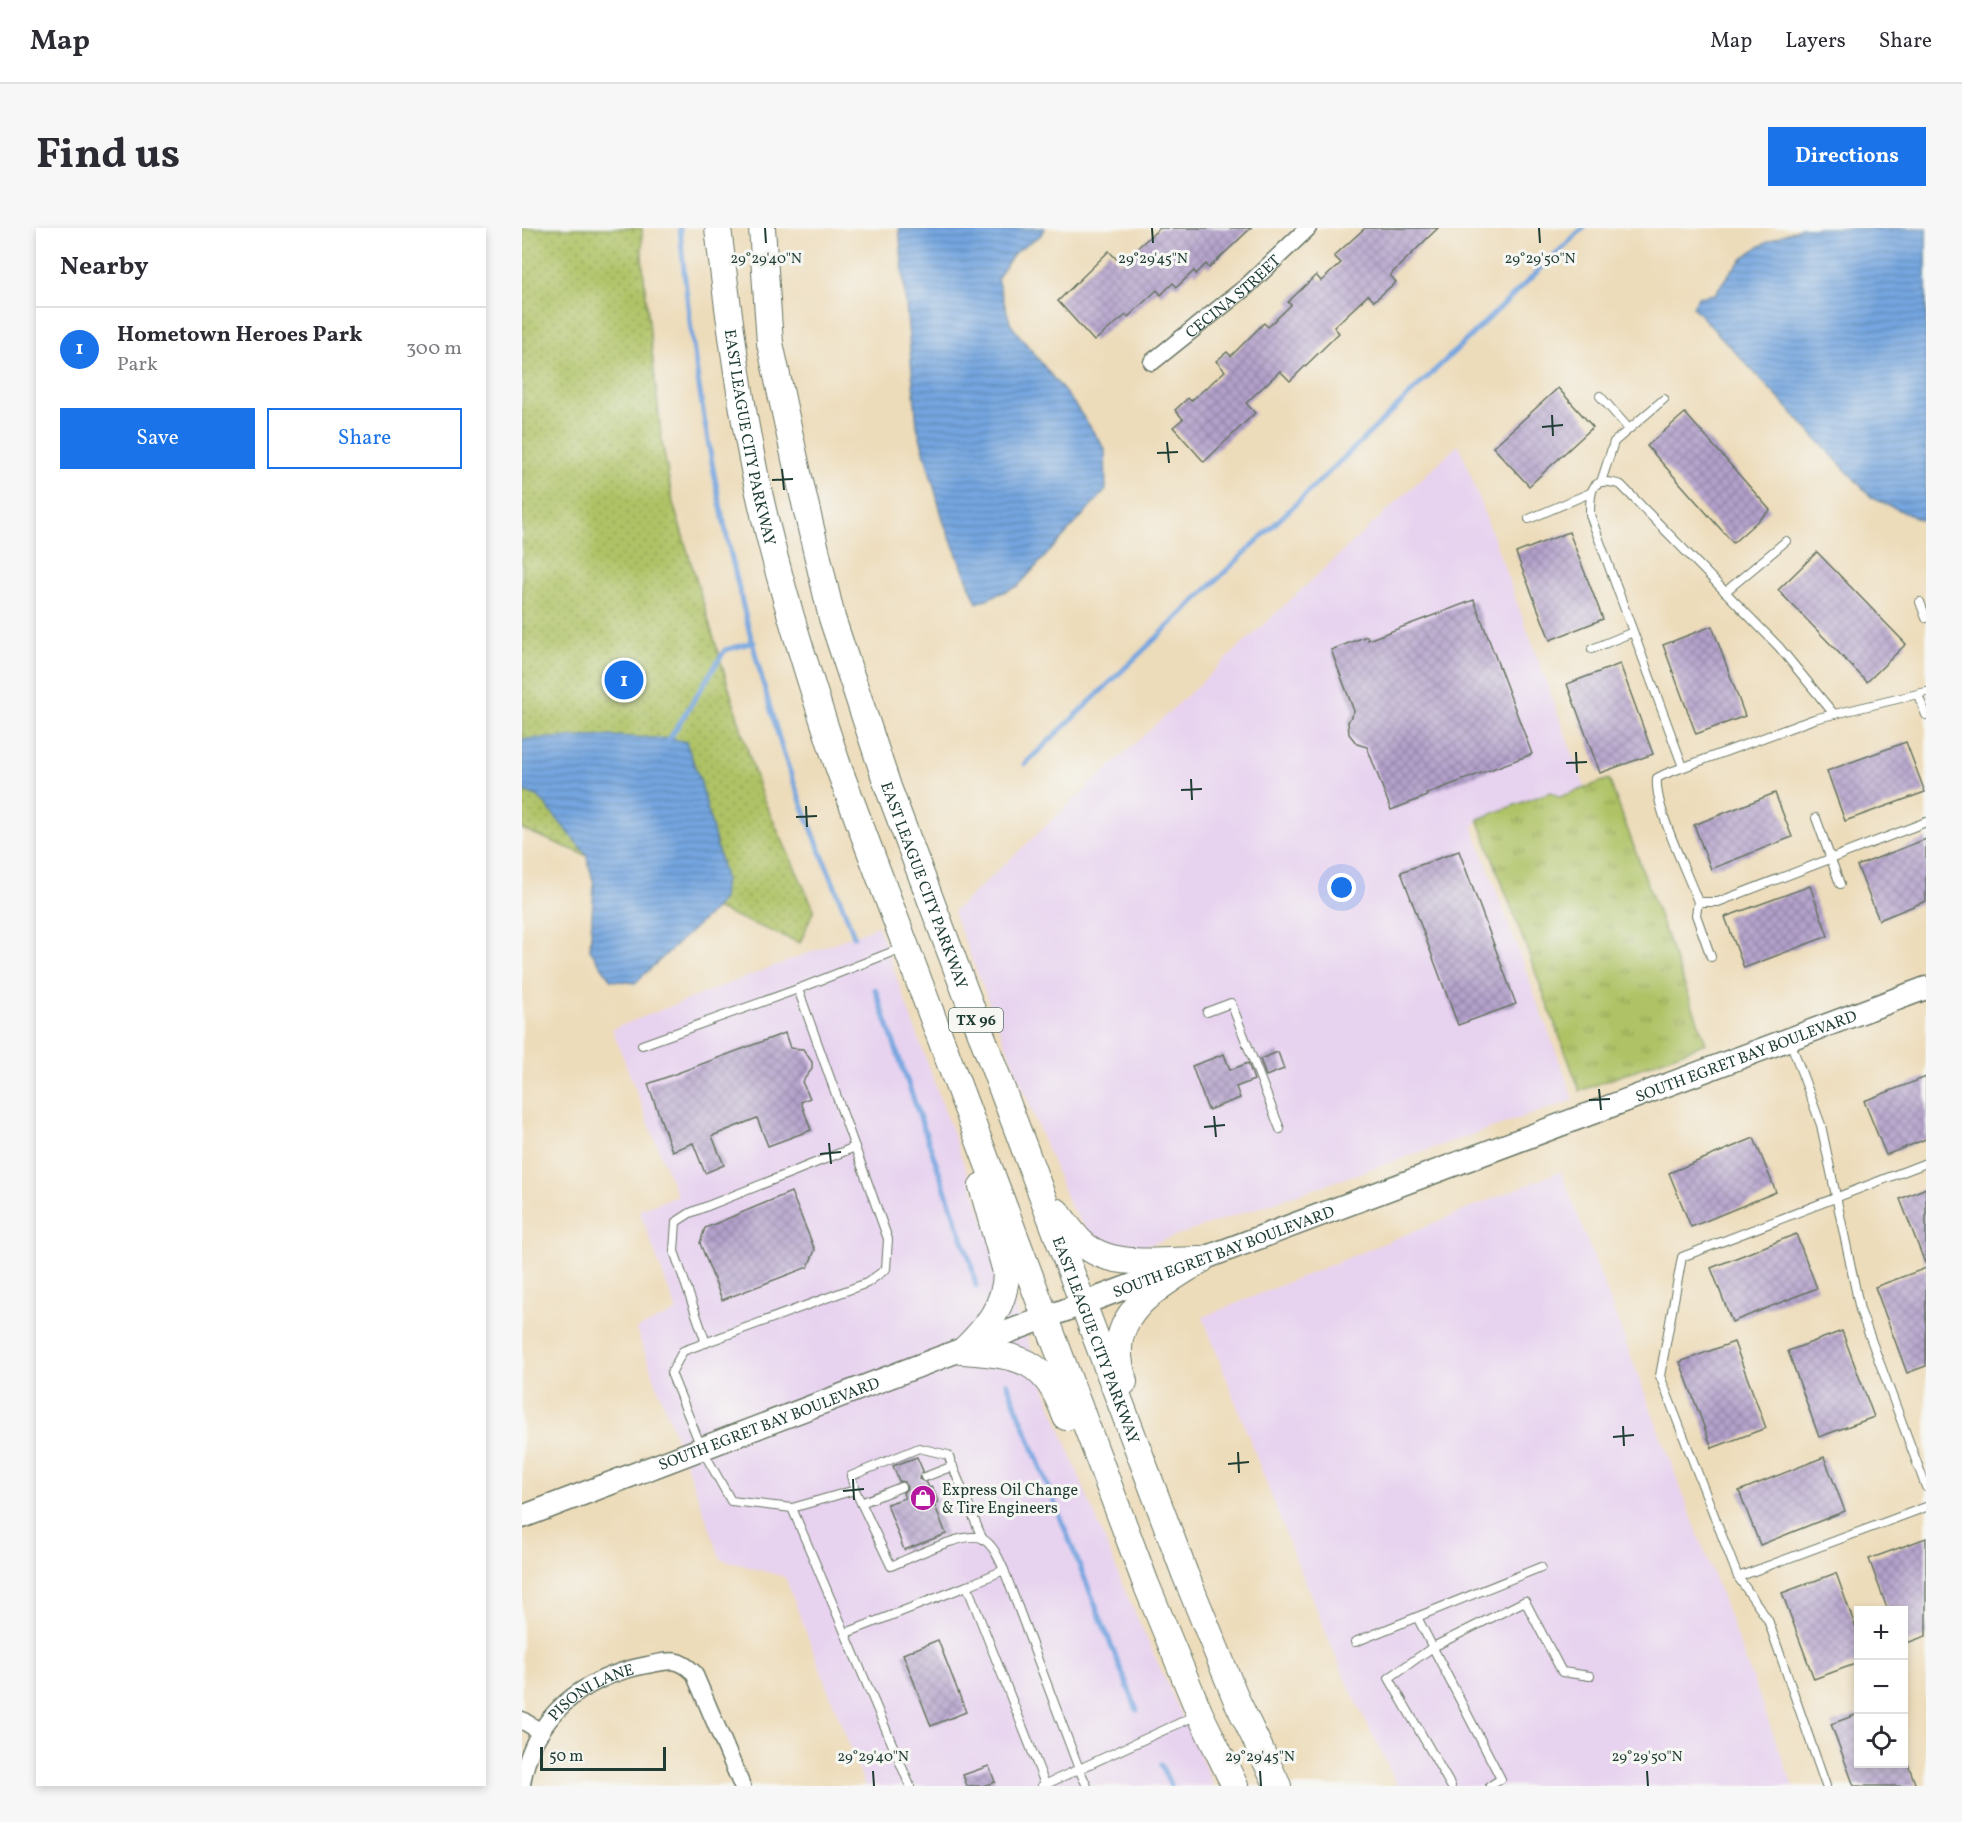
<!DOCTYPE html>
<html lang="en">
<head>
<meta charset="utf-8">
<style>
	body { margin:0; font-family:Vollkorn,serif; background:#f7f7f7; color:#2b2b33 }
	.controls { position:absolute; right:18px; bottom:18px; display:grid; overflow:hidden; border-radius:0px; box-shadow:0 3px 9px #0003 }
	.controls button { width:54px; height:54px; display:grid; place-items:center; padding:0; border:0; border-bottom:2px solid #e1e1e2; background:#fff; color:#2b2b33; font:30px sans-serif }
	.scale { position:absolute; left:18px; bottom:15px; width:126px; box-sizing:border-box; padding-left:6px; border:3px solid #1f3d34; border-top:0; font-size:16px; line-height:21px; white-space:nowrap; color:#1f3d34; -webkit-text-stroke:4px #f6f6f2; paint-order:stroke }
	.you { position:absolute; left:820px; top:660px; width:21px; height:21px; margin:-15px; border:4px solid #fff; border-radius:50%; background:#1a73e8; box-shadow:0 0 0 9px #1a73e833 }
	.badge { display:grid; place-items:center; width:39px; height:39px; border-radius:50%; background:#1a73e8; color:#fff; font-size:20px; font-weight:700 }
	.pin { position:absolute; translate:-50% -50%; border:3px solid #fff; box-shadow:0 2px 6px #0006 }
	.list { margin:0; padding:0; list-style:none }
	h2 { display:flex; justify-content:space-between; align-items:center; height:78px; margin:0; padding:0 24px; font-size:26px }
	h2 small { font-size:20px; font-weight:400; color:#7c7c81 }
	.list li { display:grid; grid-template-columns:39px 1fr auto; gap:18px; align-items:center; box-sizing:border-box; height:84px; padding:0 24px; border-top:2px solid #e1e1e2 }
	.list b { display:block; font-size:22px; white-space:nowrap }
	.list p { margin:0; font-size:20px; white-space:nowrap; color:#7c7c81 }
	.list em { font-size:20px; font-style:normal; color:#7c7c81 }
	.actions { display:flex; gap:12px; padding:18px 24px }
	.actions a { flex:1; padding:14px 0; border:2px solid #1a73e8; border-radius:0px; text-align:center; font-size:21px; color:#1a73e8 }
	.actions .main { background:#1a73e8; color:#fff }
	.icon { flex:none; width:33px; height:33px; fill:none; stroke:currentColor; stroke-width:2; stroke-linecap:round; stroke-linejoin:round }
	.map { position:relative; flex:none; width:1404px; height:1558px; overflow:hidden; border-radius:0px }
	header { display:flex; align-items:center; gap:36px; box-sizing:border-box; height:84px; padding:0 30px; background:#fff; border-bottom:2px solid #e1e1e2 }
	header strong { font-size:28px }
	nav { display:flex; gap:33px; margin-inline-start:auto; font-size:21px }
	.intro { display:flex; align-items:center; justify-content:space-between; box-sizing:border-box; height:144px; padding:0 36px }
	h1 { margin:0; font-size:42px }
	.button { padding:15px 27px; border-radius:0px; background:#1a73e8; color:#fff; font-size:21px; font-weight:700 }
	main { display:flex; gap:36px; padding:0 36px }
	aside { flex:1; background:#fff; border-radius:0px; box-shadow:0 3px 9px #0003 }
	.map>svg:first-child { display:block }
	.built { fill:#e7d2ef }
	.grass { fill:url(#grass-tufts); stroke:#67804c; stroke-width:1.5 }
	.park { fill:url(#park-dots); stroke:#67804c; stroke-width:1.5 }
	.water { fill:url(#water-rules); stroke:#4a718a; stroke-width:1.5 }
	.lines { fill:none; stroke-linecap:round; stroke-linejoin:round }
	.stream { stroke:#74a5df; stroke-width:5 }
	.building { fill:url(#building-cross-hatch) }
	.service-casing { stroke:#677563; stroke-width:10 }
	.minor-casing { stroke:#677563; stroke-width:19 }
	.secondary-casing { stroke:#677563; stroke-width:25 }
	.primary-casing { stroke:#677563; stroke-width:28 }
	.service { stroke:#fff; stroke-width:8 }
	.minor { stroke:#fff; stroke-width:16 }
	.secondary { stroke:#fff; stroke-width:22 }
	.primary { stroke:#fff; stroke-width:26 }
	.ticks { fill:none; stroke:#1f3d34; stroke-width:2 }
	.labels { text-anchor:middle; stroke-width:6; stroke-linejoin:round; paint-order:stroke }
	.shield { fill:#f6f6f2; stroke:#60746d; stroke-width:1.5 }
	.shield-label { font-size:15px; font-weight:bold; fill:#1f3d34 }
	.street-label { font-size:16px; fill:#1f3d34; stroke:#f6f6f2 }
	.poi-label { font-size:16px; fill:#1f3d34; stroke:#f6f6f2; text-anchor:start }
	.ticks-label { font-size:15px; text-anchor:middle; fill:#1f3d34; stroke:#f6f6f2; stroke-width:6; stroke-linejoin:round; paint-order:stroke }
</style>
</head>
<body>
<header>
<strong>Map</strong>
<nav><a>Map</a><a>Layers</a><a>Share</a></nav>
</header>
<div class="intro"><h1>Find us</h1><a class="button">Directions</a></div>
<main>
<aside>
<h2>Nearby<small></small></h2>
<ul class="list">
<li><span class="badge">1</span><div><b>Hometown Heroes Park</b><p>Park</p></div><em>300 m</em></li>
</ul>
<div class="actions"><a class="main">Save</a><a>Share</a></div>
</aside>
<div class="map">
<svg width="1404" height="1558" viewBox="0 0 1404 1558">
	<defs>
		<pattern id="grass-tufts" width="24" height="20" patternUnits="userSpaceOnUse" patternTransform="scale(1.5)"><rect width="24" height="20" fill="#afc265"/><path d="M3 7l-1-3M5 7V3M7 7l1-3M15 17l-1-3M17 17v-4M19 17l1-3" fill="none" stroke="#8e9f54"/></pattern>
		<pattern id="park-dots" width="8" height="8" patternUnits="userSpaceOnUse" patternTransform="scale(1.5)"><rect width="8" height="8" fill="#afc265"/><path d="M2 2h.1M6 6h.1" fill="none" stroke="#8e9f54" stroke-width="1.8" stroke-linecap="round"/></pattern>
		<pattern id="water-rules" width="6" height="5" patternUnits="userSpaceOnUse" patternTransform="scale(1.5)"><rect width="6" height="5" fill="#74a5df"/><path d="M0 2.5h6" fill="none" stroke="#5f88b6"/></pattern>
		<pattern id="building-cross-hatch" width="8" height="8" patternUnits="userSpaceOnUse" patternTransform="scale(1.5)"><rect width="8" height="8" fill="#b3a0cb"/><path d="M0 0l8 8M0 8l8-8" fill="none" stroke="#9184a6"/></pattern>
	</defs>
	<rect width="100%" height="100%" fill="#f6f6f2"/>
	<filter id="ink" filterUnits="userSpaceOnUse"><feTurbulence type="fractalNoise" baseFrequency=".0167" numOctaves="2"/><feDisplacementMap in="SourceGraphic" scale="12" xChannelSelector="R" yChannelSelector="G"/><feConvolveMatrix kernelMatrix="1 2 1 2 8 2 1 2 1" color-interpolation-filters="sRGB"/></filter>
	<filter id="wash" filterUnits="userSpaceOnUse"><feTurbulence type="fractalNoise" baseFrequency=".008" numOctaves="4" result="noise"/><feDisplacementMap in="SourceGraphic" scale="24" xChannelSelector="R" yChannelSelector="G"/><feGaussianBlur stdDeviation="1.35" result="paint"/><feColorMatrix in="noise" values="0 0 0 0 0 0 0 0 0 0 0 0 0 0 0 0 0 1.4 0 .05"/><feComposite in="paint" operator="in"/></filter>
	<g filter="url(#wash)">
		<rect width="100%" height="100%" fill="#eddcba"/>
		<!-- built -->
		<g class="built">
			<polygon points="937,216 1063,560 956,591 951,600 1052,872 618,1020 595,1019 584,1015 565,1003 547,976 431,684"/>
			<polygon points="356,698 529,1177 604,1365 692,1558 343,1558 263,1349 199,1331 114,1101 155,1084 117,982 155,968 90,801"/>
			<polygon points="1039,943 1271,1558 876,1558 825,1455 771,1325 681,1089"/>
		</g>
		<!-- grass -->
		<polygon class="grass" points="1087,551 1184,815 1058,863 956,591 1028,564 1038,569"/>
		<!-- park -->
		<polygon class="park" points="0,0 120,0 120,29 139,207 151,275 239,566 292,681 278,715 0,601"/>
		<!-- water -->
		<g class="water">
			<polygon points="377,0 523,0 518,8 492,25 475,51 489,97 553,177 583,221 584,262 496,358 455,375 422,295 395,198"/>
			<path d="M1280,0H1404V294L1350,270L1171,79L1176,69L1193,66C1217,27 1237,14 1280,0Z"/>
			<polygon points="90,508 151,511 164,514 179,555 203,650 201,671 194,680 113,755 89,752 68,722 72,656 64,626 17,569 0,562 0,511"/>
		</g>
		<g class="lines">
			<!-- stream -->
			<g class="stream">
				<path d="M158,0C173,175 208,348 259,517C279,582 309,644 332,708"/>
				<polyline points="145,515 203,422 232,414"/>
				<polyline points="503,536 1061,0"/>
				<polyline points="353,761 449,1035 454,1058"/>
				<polyline points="485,1155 615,1482"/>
				<polyline points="639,1537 649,1558"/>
			</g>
		</g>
		<g id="blocks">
			<!-- building -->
			<g class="building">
				<polygon points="638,0 729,0 687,40 684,36 674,46 672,43 655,59 651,55 639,67 635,62 606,89 604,87 572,113 536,73 587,23 598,35"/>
				<polygon points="843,0 916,0 868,47 874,54 852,73 846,67 812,99 817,105 768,153 758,143 724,175 733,185 682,234 651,199 661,191 653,182 666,170 669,173 703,143 694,133 705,124 709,128 742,95 746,99 769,77 766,74 794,47 799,53 819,35 812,28"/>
				<polygon points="1036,160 1071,199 1007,258 971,219"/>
				<polygon points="1163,185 1248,282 1211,315 1125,218"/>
				<polygon points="1047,304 1081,391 1028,412 994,325"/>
				<polygon points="1295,324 1384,416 1345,454 1256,362"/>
				<polygon points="952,372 1010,526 904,566 905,568 869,582 845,519 835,516 827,506 826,494 832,483 809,422 845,408 846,412"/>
				<polygon points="1190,398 1223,488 1174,506 1141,417"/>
				<polygon points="1098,436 1131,526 1078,545 1045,456"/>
				<polygon points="1384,514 1403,564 1323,593 1305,543"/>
				<polygon points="1253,565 1270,609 1189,641 1172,597"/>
				<polygon points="1404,611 1404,673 1357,692 1335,638"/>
				<polygon points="937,623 994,776 936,797 879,644"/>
				<polygon points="1288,658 1306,708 1222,740 1203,689"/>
				<polygon points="263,805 268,820 281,821 290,834 290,841 280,854 288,870 279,874 289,902 246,918 235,890 190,908 202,937 183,945 171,915 150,923 126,856"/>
				<polygon points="756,824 762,841 744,848 738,831"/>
				<polygon points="702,826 708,842 726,835 732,852 714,859 718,870 686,882 670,838"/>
				<polygon points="1404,849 1404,911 1364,927 1342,873"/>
				<polygon points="1232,910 1254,964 1169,999 1147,945"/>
				<polygon points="1404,960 1404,1035 1403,1035 1378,971"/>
				<polygon points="269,964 293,1022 286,1039 200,1072 178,1015 183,1000"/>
				<polygon points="1274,1006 1295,1060 1210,1094 1189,1040"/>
				<polygon points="1404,1040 1404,1138 1385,1145 1353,1059"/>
				<polygon points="1320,1103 1352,1189 1297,1209 1266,1123"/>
				<polygon points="1212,1114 1244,1200 1190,1220 1158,1134"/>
				<polygon points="395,1229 401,1243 397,1251 405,1255 407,1260 410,1259 416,1274 412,1275 424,1306 382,1322 365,1276 383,1270 381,1265 385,1260 383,1254 377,1253 371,1238"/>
				<polygon points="1302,1229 1323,1283 1238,1317 1217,1263"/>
				<polygon points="1404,1310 1404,1408 1382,1416 1382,1383 1366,1383 1347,1331"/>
				<polygon points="1314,1345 1336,1406 1336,1435 1292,1451 1260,1365"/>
				<polygon points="416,1412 444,1484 409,1498 381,1426"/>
				<polygon points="1336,1486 1336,1536 1386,1536 1394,1558 1332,1558 1309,1496"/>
				<polygon points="467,1538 473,1554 461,1558 445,1558 441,1547"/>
			</g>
		</g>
	</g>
	<g filter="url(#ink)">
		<use href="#blocks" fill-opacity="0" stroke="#677563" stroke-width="1.5"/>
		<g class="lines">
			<!-- service casing -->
			<g class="service-casing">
				<g id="service">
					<polyline points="1078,168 1107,201"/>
					<polyline points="1079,254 1092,214 1142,171"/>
					<polyline points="1007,291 1068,265"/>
					<polyline points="1203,364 1264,313"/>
					<polyline points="1398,374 1404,390"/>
					<polyline points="1070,421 1111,404"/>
					<path d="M1404,464L1292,491L1143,546L1135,550C1132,579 1165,644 1176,674H1196L1404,594"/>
					<polyline points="1396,467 1404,487"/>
					<path d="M1161,539L1068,287C1068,261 1069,247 1099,257L1257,419L1312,486"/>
					<polyline points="1294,590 1318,656"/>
					<polyline points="1176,674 1174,687 1189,729"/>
					<polyline points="380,720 276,761 366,1011 364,1041 345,1055 161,1123 149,1145 180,1221 209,1273 270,1280 388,1558"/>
					<polyline points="685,784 709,775 758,901"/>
					<polyline points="1268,813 1299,897 1338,1082 1404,1259"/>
					<polyline points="120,817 276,761"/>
					<polyline points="184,1115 152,1023 154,994 168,985 333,919"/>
					<polyline points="403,1249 431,1238"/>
					<polyline points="333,1262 329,1248 397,1220 426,1227 460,1310"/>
					<polyline points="339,1275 379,1259"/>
					<path d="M270,1280L333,1262L369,1338C387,1331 445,1301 461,1311C472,1318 477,1331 482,1342L557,1541L565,1558"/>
					<polyline points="1216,1349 1404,1279"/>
					<polyline points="445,1358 482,1342"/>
					<polyline points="895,1389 979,1551 968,1558"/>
					<polyline points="324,1405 445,1358 523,1556"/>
					<polyline points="833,1414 1019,1339"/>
					<polyline points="520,1558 675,1487"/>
					<polyline points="929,1558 867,1450 911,1419 1003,1373 1040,1444 1068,1448"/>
					<polyline points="1304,1558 1246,1392 1216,1349 1138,1148 1160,1029 1404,935"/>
				</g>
			</g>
			<!-- minor casing -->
			<g class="minor-casing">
				<g id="minor">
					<path id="s1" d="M630,134L724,59L786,0"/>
					<polyline points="0,1492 19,1504"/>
					<path id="s2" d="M0,1556C10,1488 61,1449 125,1437C146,1433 155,1428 172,1445L220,1558"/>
				</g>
			</g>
			<!-- secondary casing -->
			<g class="secondary-casing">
				<g id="secondary">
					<path id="s3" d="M0,1289L525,1089L1404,760"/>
				</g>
			</g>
			<!-- primary casing -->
			<g class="primary-casing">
				<g id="primary">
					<path id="s4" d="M196,0C204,66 212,133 224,199C244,315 280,429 317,541L624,1356L678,1486L713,1558"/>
					<path id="s5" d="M240,0L248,115L276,245L310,390L366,559L663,1346L715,1473L756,1558"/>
					<path d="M535,984C543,994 550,1005 559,1014C588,1042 642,1032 679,1032"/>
					<path d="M441,1123C500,1128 522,1130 544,1189"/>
					<path d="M441,1123C464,1101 484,1077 484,1044L460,958"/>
					<path d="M602,1154C600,1145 597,1135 597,1126C594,1079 645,1054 679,1032"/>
				</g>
			</g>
			<!-- service -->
			<use href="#service" class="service"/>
			<!-- minor -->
			<use href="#minor" class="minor"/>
			<!-- secondary -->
			<use href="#secondary" class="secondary"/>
			<!-- primary -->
			<use href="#primary" class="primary"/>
		</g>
	</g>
	<!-- ticks -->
	<path class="ticks" d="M243,0L244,15M630,0L631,15M1017,0L1018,15M1030,187L1031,208M1020,199L1041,197M645,214L647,235M635,225L656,224M260,241L262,262M250,252L271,251M1054,524L1055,545M1044,535L1065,534M669,551L670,572M659,562L680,561M284,578L285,599M274,589L295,588M1077,861L1079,882M1067,872L1088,871M692,888L694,909M682,899L703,897M307,915L309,936M298,926L319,924M1101,1198L1102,1218M1091,1209L1112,1207M716,1224L717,1245M706,1236L727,1234M331,1251L332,1272M321,1263L342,1261M351,1543L352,1558M738,1543L739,1558M1125,1543L1126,1558"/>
	<!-- icons -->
	<defs>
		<g id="shop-disc" transform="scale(1.35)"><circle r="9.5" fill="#b5179e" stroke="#f6f6f2"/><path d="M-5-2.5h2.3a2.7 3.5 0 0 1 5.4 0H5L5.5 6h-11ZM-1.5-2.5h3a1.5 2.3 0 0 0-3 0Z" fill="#fff"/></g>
	</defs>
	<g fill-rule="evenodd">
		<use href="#shop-disc" x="401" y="1270"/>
	</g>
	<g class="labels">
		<!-- shield labels -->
		<rect class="shield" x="427" y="780" width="54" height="24" rx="4.5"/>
		<g class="shield-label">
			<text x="454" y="797">TX 96</text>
		</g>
		<!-- street labels -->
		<g class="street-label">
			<text dy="6" stroke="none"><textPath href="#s1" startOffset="104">CECINA STREET</textPath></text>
			<text dy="6" stroke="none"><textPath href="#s4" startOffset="212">EAST LEAGUE CITY PARKWAY</textPath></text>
			<text dy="6" stroke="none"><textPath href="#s5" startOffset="680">EAST LEAGUE CITY PARKWAY</textPath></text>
			<text dy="6" stroke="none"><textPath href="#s3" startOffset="1308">SOUTH EGRET BAY BOULEVARD</textPath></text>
			<text dy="6" stroke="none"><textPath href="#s3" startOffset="750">SOUTH EGRET BAY BOULEVARD</textPath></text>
			<text dy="6" stroke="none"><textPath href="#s5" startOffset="1166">EAST LEAGUE CITY PARKWAY</textPath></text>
			<text dy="6" stroke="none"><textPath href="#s3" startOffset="264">SOUTH EGRET BAY BOULEVARD</textPath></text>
			<text dy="6" stroke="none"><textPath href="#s2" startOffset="122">PISONI LANE</textPath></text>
		</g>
		<!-- poi labels -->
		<g class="poi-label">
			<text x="420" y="1267">Express Oil Change<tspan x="420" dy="18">&amp; Tire Engineers</tspan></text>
		</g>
	</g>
	<g class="ticks-label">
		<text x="244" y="35">29°29'40"N</text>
		<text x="631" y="35">29°29'45"N</text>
		<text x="1018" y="35">29°29'50"N</text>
		<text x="351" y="1533">29°29'40"N</text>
		<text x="738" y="1533">29°29'45"N</text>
		<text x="1125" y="1533">29°29'50"N</text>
	</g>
</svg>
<div class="controls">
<button>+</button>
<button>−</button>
<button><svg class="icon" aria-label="locate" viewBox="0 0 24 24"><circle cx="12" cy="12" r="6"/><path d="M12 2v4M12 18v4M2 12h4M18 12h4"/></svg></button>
</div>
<div class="scale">50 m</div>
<div class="you"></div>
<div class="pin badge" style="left:102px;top:452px">1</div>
</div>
</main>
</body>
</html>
